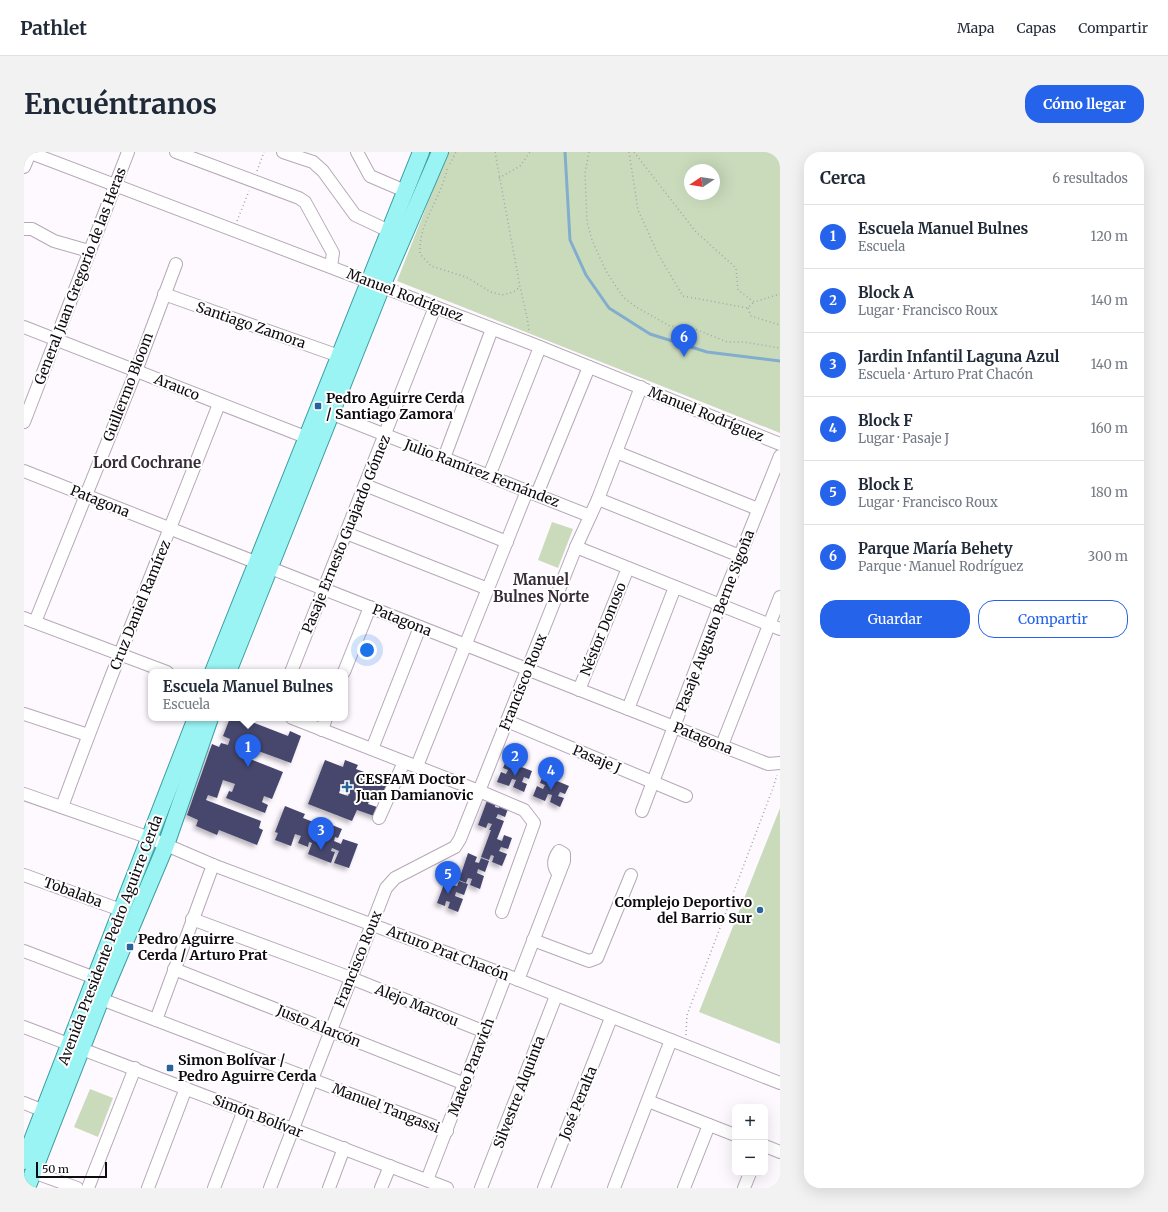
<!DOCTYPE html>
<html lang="es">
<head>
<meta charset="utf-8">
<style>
	body { margin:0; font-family:Merriweather,serif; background:#f2f2f3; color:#1f2937 }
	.controls { position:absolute; right:12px; bottom:12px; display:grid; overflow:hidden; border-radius:8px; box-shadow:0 4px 16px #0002 }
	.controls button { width:36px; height:36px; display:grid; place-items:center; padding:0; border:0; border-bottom:1px solid #e0e1e3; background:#fff; color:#1f2937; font:20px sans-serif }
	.compass { position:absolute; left:660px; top:12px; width:36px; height:36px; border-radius:50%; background:#fff; box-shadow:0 4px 16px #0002; rotate:258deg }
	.scale { position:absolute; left:12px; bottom:10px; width:71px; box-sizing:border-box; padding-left:4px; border:2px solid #0e0a0f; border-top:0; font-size:11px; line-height:14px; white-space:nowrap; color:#0e0a0f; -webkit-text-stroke:3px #fff; paint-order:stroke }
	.you { position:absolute; left:343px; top:498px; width:14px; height:14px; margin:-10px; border:3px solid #fff; border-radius:50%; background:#1a73e8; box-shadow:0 0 0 6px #1a73e833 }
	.badge { display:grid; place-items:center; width:26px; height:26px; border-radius:50%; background:#2563eb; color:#fff; font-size:13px; font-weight:700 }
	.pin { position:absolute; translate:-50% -33px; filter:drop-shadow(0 1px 2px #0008) }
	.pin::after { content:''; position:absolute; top:21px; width:14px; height:12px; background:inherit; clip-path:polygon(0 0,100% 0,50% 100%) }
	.popup { position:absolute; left:124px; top:517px; width:200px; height:52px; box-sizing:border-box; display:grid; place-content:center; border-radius:8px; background:#fff; filter:drop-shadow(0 1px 3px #0005); font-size:13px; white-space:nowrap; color:#747a83 }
	.popup b { font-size:15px; color:#1f2937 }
	.popup::after { content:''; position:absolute; left:50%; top:100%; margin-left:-8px; border:8px solid transparent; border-top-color:#fff }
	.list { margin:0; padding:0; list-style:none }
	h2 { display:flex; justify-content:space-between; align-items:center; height:52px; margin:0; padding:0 16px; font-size:17px }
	h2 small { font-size:13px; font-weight:400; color:#747a83 }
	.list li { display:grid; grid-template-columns:26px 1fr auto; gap:12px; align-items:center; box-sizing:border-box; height:64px; padding:0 16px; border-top:1px solid #e0e1e3 }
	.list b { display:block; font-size:15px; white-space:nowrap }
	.list p { margin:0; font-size:13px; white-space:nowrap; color:#747a83 }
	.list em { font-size:13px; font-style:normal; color:#747a83 }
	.actions { display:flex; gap:8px; padding:12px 16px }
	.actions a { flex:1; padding:9px 0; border:1px solid #2563eb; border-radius:16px; text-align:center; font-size:14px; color:#2563eb }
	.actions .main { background:#2563eb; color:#fff }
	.map { position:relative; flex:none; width:756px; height:1036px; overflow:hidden; border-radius:16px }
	header { display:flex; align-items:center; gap:24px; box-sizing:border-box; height:56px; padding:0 20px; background:#fff; border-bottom:1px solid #e0e1e3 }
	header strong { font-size:19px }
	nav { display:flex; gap:22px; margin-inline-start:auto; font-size:14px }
	.intro { display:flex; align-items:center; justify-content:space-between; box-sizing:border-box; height:96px; padding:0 24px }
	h1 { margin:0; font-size:28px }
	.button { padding:10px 18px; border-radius:16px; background:#2563eb; color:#fff; font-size:14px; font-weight:700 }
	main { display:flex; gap:24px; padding:0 24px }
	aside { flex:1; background:#fff; border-radius:16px; box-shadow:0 4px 16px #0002 }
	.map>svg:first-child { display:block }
	.green { fill:#cadbbc; fill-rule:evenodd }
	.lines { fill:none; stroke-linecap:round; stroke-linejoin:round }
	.stream { stroke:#82adcc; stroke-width:3 }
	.building { fill:#46466d; fill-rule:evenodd; filter:url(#shadow) }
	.minor-casing { stroke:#b6a8b7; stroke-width:14 }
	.major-casing { stroke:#3d9d9f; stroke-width:18 }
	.path { stroke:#a8a4a9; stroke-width:1.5; stroke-dasharray:1 3; stroke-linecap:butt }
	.minor { stroke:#fff; stroke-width:12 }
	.major { stroke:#9af4f4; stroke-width:16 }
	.poi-dot { fill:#28649b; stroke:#fff; stroke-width:1.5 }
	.labels { text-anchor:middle; stroke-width:4; stroke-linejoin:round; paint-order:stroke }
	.street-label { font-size:14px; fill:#0e0a0f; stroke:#fff }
	.poi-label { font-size:14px; font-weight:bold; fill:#0e0a0f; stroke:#fff; text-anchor:start }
	.neighbourhood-label { font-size:15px; font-weight:bold; fill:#372c38; stroke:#fff }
</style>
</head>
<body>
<header>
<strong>Pathlet</strong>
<nav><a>Mapa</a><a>Capas</a><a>Compartir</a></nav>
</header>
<div class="intro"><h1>Encuéntranos</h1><a class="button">Cómo llegar</a></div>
<main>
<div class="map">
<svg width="756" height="1036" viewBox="0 0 756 1036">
	<defs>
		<filter id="shadow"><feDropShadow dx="-3" dy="3" stdDeviation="2" flood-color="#0004"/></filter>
	</defs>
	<rect width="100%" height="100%" fill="#fef9ff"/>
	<!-- green -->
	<g class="green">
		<path d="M424,0H756V281L373,129ZM666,18H690V42H666Z"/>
		<polygon points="528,370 549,377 534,416 514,408"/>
		<polygon points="756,656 756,892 675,860"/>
		<polygon points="66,937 89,946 74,985 50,975"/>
	</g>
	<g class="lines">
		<!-- stream -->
		<polyline class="stream" points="541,0 546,88 562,123 585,156 626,182 683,200 756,209"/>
	</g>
	<!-- building -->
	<g class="building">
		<polygon points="206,566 218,566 264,584 266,579 277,584 267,611 215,592 214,595 220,598 218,604 259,620 248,647 240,644 238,650 244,653 241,661 202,646 205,639 208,640 211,632 199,628 193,646 184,643 182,648 237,669 235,676 239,678 233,693 195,678 193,683 172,674 174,668 163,663 188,592 195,595 197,591 204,593 206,587 199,584"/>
		<path d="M301,608L319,615L321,608L334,613L332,617L351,624L352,621L366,626L359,645L348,641L344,652L356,656L353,665L333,658L328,669L284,652ZM318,632L327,636L324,644L315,641Z"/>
		<polygon points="482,609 508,619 505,627 500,625 498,630 503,632 500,640 489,635 492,628 488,627 485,634 473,630 477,620 482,622 484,618 479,616"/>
		<polygon points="519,623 545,634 541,642 536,640 534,644 540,646 536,655 526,650 528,643 524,642 521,649 509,644 513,634 519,637 521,633 516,631"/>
		<polygon points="464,646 472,649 471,655 475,656 477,651 485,654 481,665 474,662 472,666 480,669 473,687 478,689 480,683 488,686 484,697 477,695 475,699 483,702 478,714 468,710 470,704 467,703 465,708 457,705 467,678 465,678 468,672 464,671 462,676 454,673"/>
		<polygon points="261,654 281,662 279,666 297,673 298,669 318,677 314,686 311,685 310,689 317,692 319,687 334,692 325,716 310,711 315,699 308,696 307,699 311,700 307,711 284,702 288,691 285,690 284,695 274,691 277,684 271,682 267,694 251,688 254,681 251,680"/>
		<polygon points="444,701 453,705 451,710 455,711 457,706 465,709 461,720 454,717 453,721 460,724 456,737 446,733 448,727 444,726 442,731 435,728"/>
		<polygon points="423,724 431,728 429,733 433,734 435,729 444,732 440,743 432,740 431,744 439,747 434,760 424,756 426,750 422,749 421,754 413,751"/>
	</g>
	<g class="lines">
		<!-- minor casing -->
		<g class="minor-casing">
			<g id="minor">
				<polyline points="4,0 506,191 756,292"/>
				<polyline points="152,0 275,46 281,50 309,101 307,114"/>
				<polyline points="259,0 289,10 299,19 331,63 365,79"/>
				<polyline points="333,0 346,24 381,39"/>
				<polyline points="0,15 6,1"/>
				<polyline points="0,77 8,77 30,89 65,99"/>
				<polyline points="140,142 315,204"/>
				<polyline points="0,175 284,286"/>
				<polyline points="306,261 566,364"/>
				<polyline points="0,270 104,0"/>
				<polyline points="592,300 734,357"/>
				<polyline points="420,306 468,177"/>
				<polyline points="0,319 744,612 756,611"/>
				<polyline points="465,324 516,195"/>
				<polyline points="341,333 483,390"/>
				<polyline points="513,342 565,215"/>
				<polyline points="574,347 716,404"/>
				<polyline points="322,381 464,437"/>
				<polyline points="552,395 756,477"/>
				<polyline points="0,466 143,520"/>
				<polyline points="11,470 112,219 152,112"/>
				<polyline points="267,520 411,155"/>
				<polyline points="320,520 346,455"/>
				<polyline points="555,538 604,416"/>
				<polyline points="604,557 651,435"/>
				<polyline points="0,562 64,583"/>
				<polyline points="268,566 455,639 500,658 510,671 478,760"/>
				<polyline points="483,569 662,644"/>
				<polyline points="298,578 302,566"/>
				<polyline points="698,593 756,445"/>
				<polyline points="348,597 396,475"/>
				<polyline points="393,614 503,339"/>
				<polyline points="0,642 126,686 189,713 482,823 756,931"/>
				<path d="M38,655C87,519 143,386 195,252"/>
				<polyline points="618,659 696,453 756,304"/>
				<polyline points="355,666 380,610"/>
				<polyline points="0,723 97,758"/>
				<polyline points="168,767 327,826 461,880"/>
				<polyline points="509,788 565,809 573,806 607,723"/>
				<polyline points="0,799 71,826"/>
				<polyline points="150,817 441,932"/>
				<path d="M494,828L540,709V702L535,699C529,707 528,715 535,722"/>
				<polyline points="77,847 423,979"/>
				<polyline points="132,868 189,713"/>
				<polyline points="0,875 423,1036"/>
				<polyline points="624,949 711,983"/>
				<polyline points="0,951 20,959"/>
				<polyline points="741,994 756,1000"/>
				<polyline points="9,1020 53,1036"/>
				<polyline points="403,1028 482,823"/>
				<polyline points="64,1036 111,916"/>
				<polyline points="124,1036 162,936"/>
				<polyline points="190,1036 220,958"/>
				<polyline points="246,1036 362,736 371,726 431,695 436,687 552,395 574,347 617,235"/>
				<polyline points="305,1036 320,996"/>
				<polyline points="357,1036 366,1014"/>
				<polyline points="457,1036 532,844"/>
				<polyline points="520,1036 587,866"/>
				<polyline points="590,1036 647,888"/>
				<polyline points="660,1036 685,973"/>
				<polyline points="720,1036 726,1021"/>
			</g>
		</g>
		<!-- major casing -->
		<g class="major-casing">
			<g id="major">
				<polyline points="189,520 397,0"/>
				<polyline points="204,520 358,134 416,0"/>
				<polyline points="0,1009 172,566"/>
				<polyline points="3,1036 77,847 142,693 186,566"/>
			</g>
		</g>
		<!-- path -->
		<g class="path">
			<polyline points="471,0 496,135 503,165 505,179"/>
			<polyline points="565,0 561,21 563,70 568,88 582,119 599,145 612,155 646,174 671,177 703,190 720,190 756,196"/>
			<polyline points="605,0 614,58 634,102 659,144 724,156 730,150"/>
			<polyline points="610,0 672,80 712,116 714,138 730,150 756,142"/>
			<polyline points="426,12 432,0"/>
			<path d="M423,17C417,47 394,71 396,102L407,114L442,125L467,140L478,143L489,140L496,135"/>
			<polyline points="233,19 240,0"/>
			<polyline points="475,26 496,14 506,0"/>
			<polyline points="213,69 225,39"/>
			<polyline points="724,156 727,164 756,173"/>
			<polyline points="662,883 663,863 749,636 753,623"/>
		</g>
		<!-- minor -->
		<use href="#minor" class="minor"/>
		<!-- major -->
		<use href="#major" class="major"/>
	</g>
	<!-- markers -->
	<g class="poi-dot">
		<rect x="290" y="250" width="8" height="8" rx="2"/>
		<path d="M321 629h4v4h4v4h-4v4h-4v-4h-4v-4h4z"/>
		<circle cx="736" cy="758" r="4"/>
		<rect x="102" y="791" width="8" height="8" rx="2"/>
		<rect x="142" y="912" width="8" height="8" rx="2"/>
	</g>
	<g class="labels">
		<!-- street labels -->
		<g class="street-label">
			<text transform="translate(56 124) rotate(-69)" y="5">General Juan Gregorio de las Heras</text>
			<text transform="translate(381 143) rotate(21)" y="5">Manuel Rodríguez</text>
			<text transform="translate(227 173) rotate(19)" y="5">Santiago Zamora</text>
			<text transform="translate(104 235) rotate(-69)" y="5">Guillermo Bloom</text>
			<text transform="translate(153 235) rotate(22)" y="5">Arauco</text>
			<text transform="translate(682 262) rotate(22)" y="5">Manuel Rodríguez</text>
			<text transform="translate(458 321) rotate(21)" y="5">Julio Ramírez Fernández</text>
			<text transform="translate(76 349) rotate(22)" y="5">Patagona</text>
			<text transform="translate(322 382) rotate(-68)" y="5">Pasaje Ernesto Guajardo Gómez</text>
			<text transform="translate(116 453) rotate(-68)" y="5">Cruz Daniel Ramírez</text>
			<text transform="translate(378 468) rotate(22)" y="5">Patagona</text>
			<text transform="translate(691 469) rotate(-69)" y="5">Pasaje Augusto Berne Sigoña</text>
			<text transform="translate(579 477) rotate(-68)" y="5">Néstor Donoso</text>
			<text transform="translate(499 530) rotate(-68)" y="5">Francisco Roux</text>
			<text transform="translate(679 586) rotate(22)" y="5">Patagona</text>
			<text transform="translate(573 607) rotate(23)" y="5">Pasaje J</text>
			<text transform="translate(49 740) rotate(20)" y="5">Tobalaba</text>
			<text transform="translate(86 788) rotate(-69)" y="5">Avenida Presidente Pedro Aguirre Cerda</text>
			<text transform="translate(424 801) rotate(21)" y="5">Arturo Prat Chacón</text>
			<text transform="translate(334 807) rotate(-68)" y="5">Francisco Roux</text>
			<text transform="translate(393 853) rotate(22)" y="5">Alejo Marcou</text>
			<text transform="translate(295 874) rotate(22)" y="5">Justo Alarcón</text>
			<text transform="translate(447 915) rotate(-69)" y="5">Mateo Paravich</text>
			<text transform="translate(495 940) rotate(-69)" y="5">Silvestre Alquinta</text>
			<text transform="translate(554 951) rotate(-68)" y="5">José Peralta</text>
			<text transform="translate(362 956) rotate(21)" y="5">Manuel Tangassi</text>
			<text transform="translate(234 964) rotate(21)" y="5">Simón Bolívar</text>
		</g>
		<!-- poi labels -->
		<g class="poi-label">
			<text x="302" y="251">Pedro Aguirre Cerda<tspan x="302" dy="16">/ Santiago Zamora</tspan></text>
			<text x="332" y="632">CESFAM Doctor<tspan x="332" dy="16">Juan Damianovic</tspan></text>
			<text x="728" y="755" text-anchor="end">Complejo Deportivo<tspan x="728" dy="16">del Barrio Sur</tspan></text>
			<text x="114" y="792">Pedro Aguirre<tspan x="114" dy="16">Cerda / Arturo Prat</tspan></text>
			<text x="154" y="913">Simon Bolívar /<tspan x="154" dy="16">Pedro Aguirre Cerda</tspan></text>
		</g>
		<!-- neighbourhood labels -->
		<g class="neighbourhood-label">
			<text x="123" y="316">Lord Cochrane</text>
			<text x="517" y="433">Manuel<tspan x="517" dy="17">Bulnes Norte</tspan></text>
		</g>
	</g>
</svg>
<div class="controls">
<button>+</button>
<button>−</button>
</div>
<svg class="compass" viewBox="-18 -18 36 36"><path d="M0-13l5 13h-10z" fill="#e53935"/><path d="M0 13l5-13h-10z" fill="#747a83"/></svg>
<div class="scale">50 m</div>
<div class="you"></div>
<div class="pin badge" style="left:224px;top:615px">1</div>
<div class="popup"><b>Escuela Manuel Bulnes</b>Escuela</div>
<div class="pin badge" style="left:491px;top:624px">2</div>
<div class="pin badge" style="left:297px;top:698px">3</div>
<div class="pin badge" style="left:527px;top:638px">4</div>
<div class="pin badge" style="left:424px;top:742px">5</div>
<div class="pin badge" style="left:660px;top:205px">6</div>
</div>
<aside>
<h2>Cerca<small>6 resultados</small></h2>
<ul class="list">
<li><span class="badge">1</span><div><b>Escuela Manuel Bulnes</b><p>Escuela</p></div><em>120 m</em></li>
<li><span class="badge">2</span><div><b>Block A</b><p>Lugar · Francisco Roux</p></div><em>140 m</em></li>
<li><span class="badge">3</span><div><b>Jardin Infantil Laguna Azul</b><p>Escuela · Arturo Prat Chacón</p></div><em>140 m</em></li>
<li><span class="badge">4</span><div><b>Block F</b><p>Lugar · Pasaje J</p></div><em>160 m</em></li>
<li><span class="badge">5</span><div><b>Block E</b><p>Lugar · Francisco Roux</p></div><em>180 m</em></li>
<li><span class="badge">6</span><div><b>Parque María Behety</b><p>Parque · Manuel Rodríguez</p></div><em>300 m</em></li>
</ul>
<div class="actions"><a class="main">Guardar</a><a>Compartir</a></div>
</aside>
</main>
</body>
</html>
